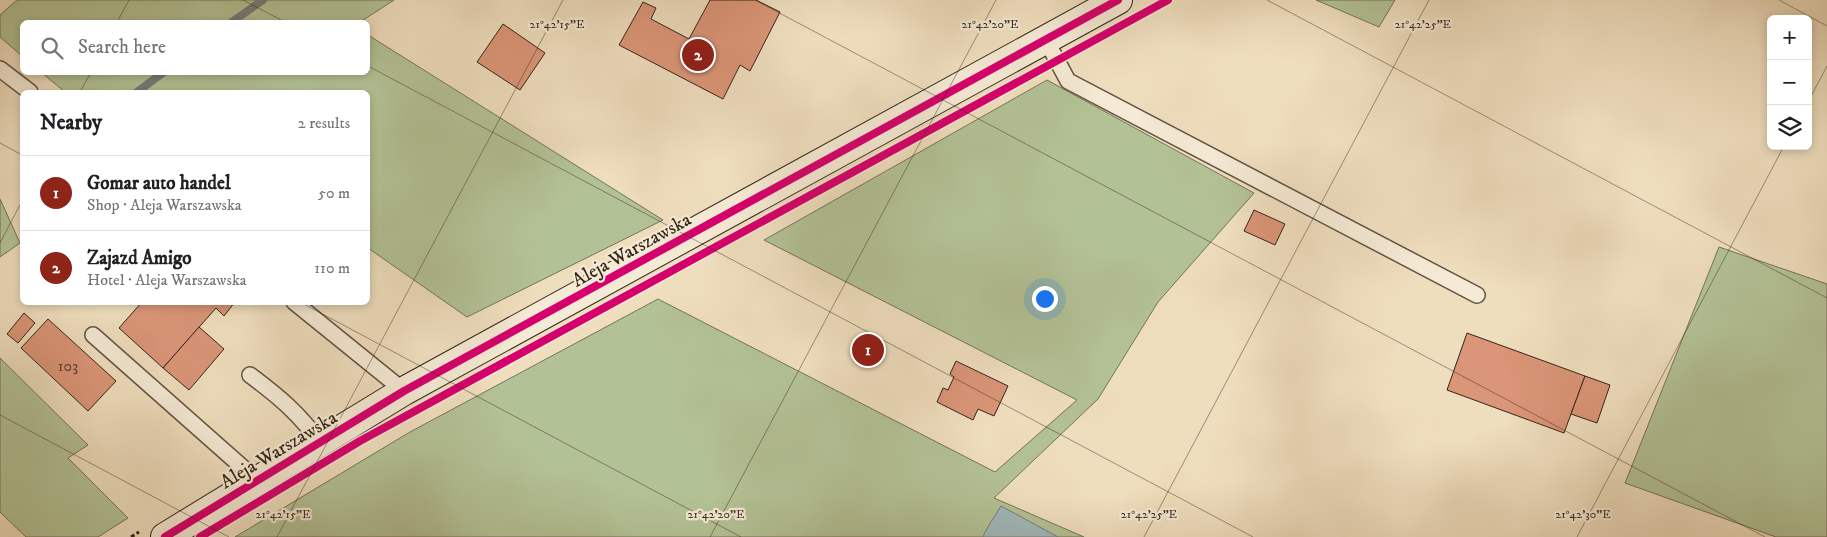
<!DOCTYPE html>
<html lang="en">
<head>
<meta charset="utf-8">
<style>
	body { margin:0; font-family:"IM FELL DW Pica",serif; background:#f2f2f2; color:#202124 }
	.controls { position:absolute; right:15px; top:15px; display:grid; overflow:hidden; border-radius:8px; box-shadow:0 2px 8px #0003 }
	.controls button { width:45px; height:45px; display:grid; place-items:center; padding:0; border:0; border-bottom:1px solid #e0e0e0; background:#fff; color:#202124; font:25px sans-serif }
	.you { position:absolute; left:1044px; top:298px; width:18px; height:18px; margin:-12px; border:4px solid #fff; border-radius:50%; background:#1a73e8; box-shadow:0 0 0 8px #1a73e833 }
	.badge { display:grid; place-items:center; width:32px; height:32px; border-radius:50%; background:#8f2418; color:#fff; font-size:16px; font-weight:700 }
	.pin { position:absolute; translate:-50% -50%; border:2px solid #fff; box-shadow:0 1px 5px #0006 }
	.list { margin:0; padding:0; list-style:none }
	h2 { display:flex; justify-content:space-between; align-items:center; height:65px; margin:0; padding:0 20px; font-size:21px }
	h2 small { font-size:16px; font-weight:400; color:#757577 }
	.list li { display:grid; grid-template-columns:32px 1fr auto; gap:15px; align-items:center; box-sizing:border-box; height:75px; padding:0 20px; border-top:1px solid #e0e0e0 }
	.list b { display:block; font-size:19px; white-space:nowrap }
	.list p { margin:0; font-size:16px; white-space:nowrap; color:#757577 }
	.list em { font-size:16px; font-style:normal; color:#757577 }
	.icon { flex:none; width:28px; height:28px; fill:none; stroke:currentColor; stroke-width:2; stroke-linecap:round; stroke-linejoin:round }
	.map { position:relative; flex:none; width:1827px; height:537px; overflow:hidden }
	.search { position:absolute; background:#fff; box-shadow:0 2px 8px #0003; left:20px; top:20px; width:350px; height:55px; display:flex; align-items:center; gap:12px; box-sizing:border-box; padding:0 18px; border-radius:8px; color:#757577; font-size:19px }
	.panel { position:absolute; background:#fff; box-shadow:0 2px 8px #0003; left:20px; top:90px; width:350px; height:215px; border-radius:8px }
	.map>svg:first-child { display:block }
	.green { fill:#b3c296; stroke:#737457 }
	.water { fill:#a0b9bd; stroke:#747e7b }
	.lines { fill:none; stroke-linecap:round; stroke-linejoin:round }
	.stream { stroke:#747e7b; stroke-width:8 }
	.building { fill:#db9578; stroke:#332518 }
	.lane-casing { stroke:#625342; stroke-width:18 }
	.secondary-casing { stroke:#332518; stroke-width:30 }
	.path { stroke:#332518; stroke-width:3; stroke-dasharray:4 2.5; stroke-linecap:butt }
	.lane { stroke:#f5ead5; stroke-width:15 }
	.secondary { stroke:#f5ead5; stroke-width:28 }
	.cycleway-casing { stroke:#f5ead5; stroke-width:11 }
	.cycleway { stroke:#d6006c; stroke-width:8 }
	.ticks { fill:none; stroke:#332518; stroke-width:1; stroke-opacity:0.45 }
	.labels { text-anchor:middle; stroke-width:4.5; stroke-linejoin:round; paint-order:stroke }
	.number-label { font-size:16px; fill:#5d4130 }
	.street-label { font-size:19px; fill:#332518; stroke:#f5ead5 }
	.ticks-label { font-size:12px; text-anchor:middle; fill:#332518; stroke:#f5ead5; stroke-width:4.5; stroke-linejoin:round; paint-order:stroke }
</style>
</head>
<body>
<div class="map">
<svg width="1827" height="537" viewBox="0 0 1827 537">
	<rect width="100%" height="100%" fill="#efdebe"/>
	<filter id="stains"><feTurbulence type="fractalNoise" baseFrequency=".004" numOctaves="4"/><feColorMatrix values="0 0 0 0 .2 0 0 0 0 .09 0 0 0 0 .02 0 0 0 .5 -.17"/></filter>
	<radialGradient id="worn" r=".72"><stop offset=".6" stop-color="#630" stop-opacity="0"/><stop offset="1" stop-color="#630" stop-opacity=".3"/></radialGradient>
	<!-- green -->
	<g class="green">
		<polygon points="17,0 394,0 360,22 22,22 22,56 0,37 0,15"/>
		<polygon points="1316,0 1395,0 1379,27"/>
		<polygon points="368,35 663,220 467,317 368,248 368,92 65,92 42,73 368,72"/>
		<polygon points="1047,80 1254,193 1158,302 1098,399 994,498 1084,537 235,537 410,432 658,299 995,472 1077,400 764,240"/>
		<polygon points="0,199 20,243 0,257"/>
		<polygon points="1719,247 1827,284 1827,537 1776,537 1625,483"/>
		<polygon points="0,358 88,445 68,458 128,518 98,537 26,537 0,512"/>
	</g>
	<!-- water -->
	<path class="water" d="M1001,506L1058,537H983C987,526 995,517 1001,506Z"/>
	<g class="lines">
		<!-- stream -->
		<g class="stream">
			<polyline points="232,22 263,0"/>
			<polyline points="137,92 164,72"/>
		</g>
	</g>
	<!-- building -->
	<g class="building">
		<polygon points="710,0 756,0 780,12 750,71 740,65 723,99 619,45 643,2 656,8 651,19 689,39"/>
		<polygon points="503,24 545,53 520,90 477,62"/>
		<polygon points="1254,210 1285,224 1275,245 1244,231"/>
		<polygon points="142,302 235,302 224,316 216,308 163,368 119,328"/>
		<polygon points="24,313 35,323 18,343 7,334"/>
		<polygon points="48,319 116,381 88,411 21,348"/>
		<polygon points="199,327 224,349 189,390 163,368"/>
		<polygon points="1467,333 1585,376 1564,433 1447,390"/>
		<polygon points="956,361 1008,386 994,416 978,409 973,420 937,402 943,388 948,390 954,377 950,374"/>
		<polygon points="1585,376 1610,385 1597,423 1571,414"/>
	</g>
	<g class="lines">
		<!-- lane casing -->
		<g class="lane-casing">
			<g id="lane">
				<polyline points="1046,40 1068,81 1477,295"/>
				<polyline points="0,69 30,92"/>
				<polyline points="294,302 404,391"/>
				<polyline points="93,335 258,481"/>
				<path d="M250,375C278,396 300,414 320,443"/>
			</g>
		</g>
		<!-- secondary casing -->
		<g class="secondary-casing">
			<polyline id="secondary" points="165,537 404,391 1118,0"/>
		</g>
		<!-- path -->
		<polyline class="path" points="131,537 139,532"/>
		<!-- lane -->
		<use href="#lane" class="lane"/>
		<!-- secondary -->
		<use href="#secondary" class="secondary"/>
		<!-- cycleway casing -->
		<g class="cycleway-casing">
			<g id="cycleway">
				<polyline points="165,537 404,391 1118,0"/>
				<polyline points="200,537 360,441 1168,0"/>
			</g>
		</g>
		<!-- cycleway -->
		<use href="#cycleway" class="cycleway"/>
	</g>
	<!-- ticks -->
	<path class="ticks" d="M243,0L285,22M755,0L1765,537M1267,0L1827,298M1779,0L1827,26M117,22L129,0M368,66L1253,537M80,92L91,72M1808,102L1827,66M0,143L22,155M0,243L22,201M300,302L741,537M0,415L229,537M277,537L563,0M710,537L996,0M1144,537L1429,0M1577,537L1784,146"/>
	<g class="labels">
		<!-- number labels -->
		<g class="number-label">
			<text x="68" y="371">103</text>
		</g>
		<!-- street labels -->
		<g class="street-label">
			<text transform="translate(631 249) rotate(-29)" y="7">Aleja Warszawska</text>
			<text transform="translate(278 449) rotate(-31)" y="7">Aleja Warszawska</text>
		</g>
	</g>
	<g class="ticks-label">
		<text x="557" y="28">21°42'15"E</text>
		<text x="990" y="28">21°42'20"E</text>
		<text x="1423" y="28">21°42'25"E</text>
		<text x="283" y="518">21°42'15"E</text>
		<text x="716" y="518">21°42'20"E</text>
		<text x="1149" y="518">21°42'25"E</text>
		<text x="1583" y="518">21°42'30"E</text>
	</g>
	<rect width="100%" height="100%" filter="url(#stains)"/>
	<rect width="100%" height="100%" fill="url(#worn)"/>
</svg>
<div class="controls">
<button>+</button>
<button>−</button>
<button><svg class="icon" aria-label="layers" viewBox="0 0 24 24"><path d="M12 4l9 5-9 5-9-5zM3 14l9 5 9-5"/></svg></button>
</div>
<div class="you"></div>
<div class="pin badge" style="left:868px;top:350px">1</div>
<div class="pin badge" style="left:698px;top:55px">2</div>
<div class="search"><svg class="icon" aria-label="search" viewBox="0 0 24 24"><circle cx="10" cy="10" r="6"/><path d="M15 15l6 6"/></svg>Search here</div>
<section class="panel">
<h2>Nearby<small>2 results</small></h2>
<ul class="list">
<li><span class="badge">1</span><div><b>Gomar auto handel</b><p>Shop · Aleja Warszawska</p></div><em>50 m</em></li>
<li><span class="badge">2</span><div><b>Zajazd Amigo</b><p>Hotel · Aleja Warszawska</p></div><em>110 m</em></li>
</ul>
</section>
</div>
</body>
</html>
